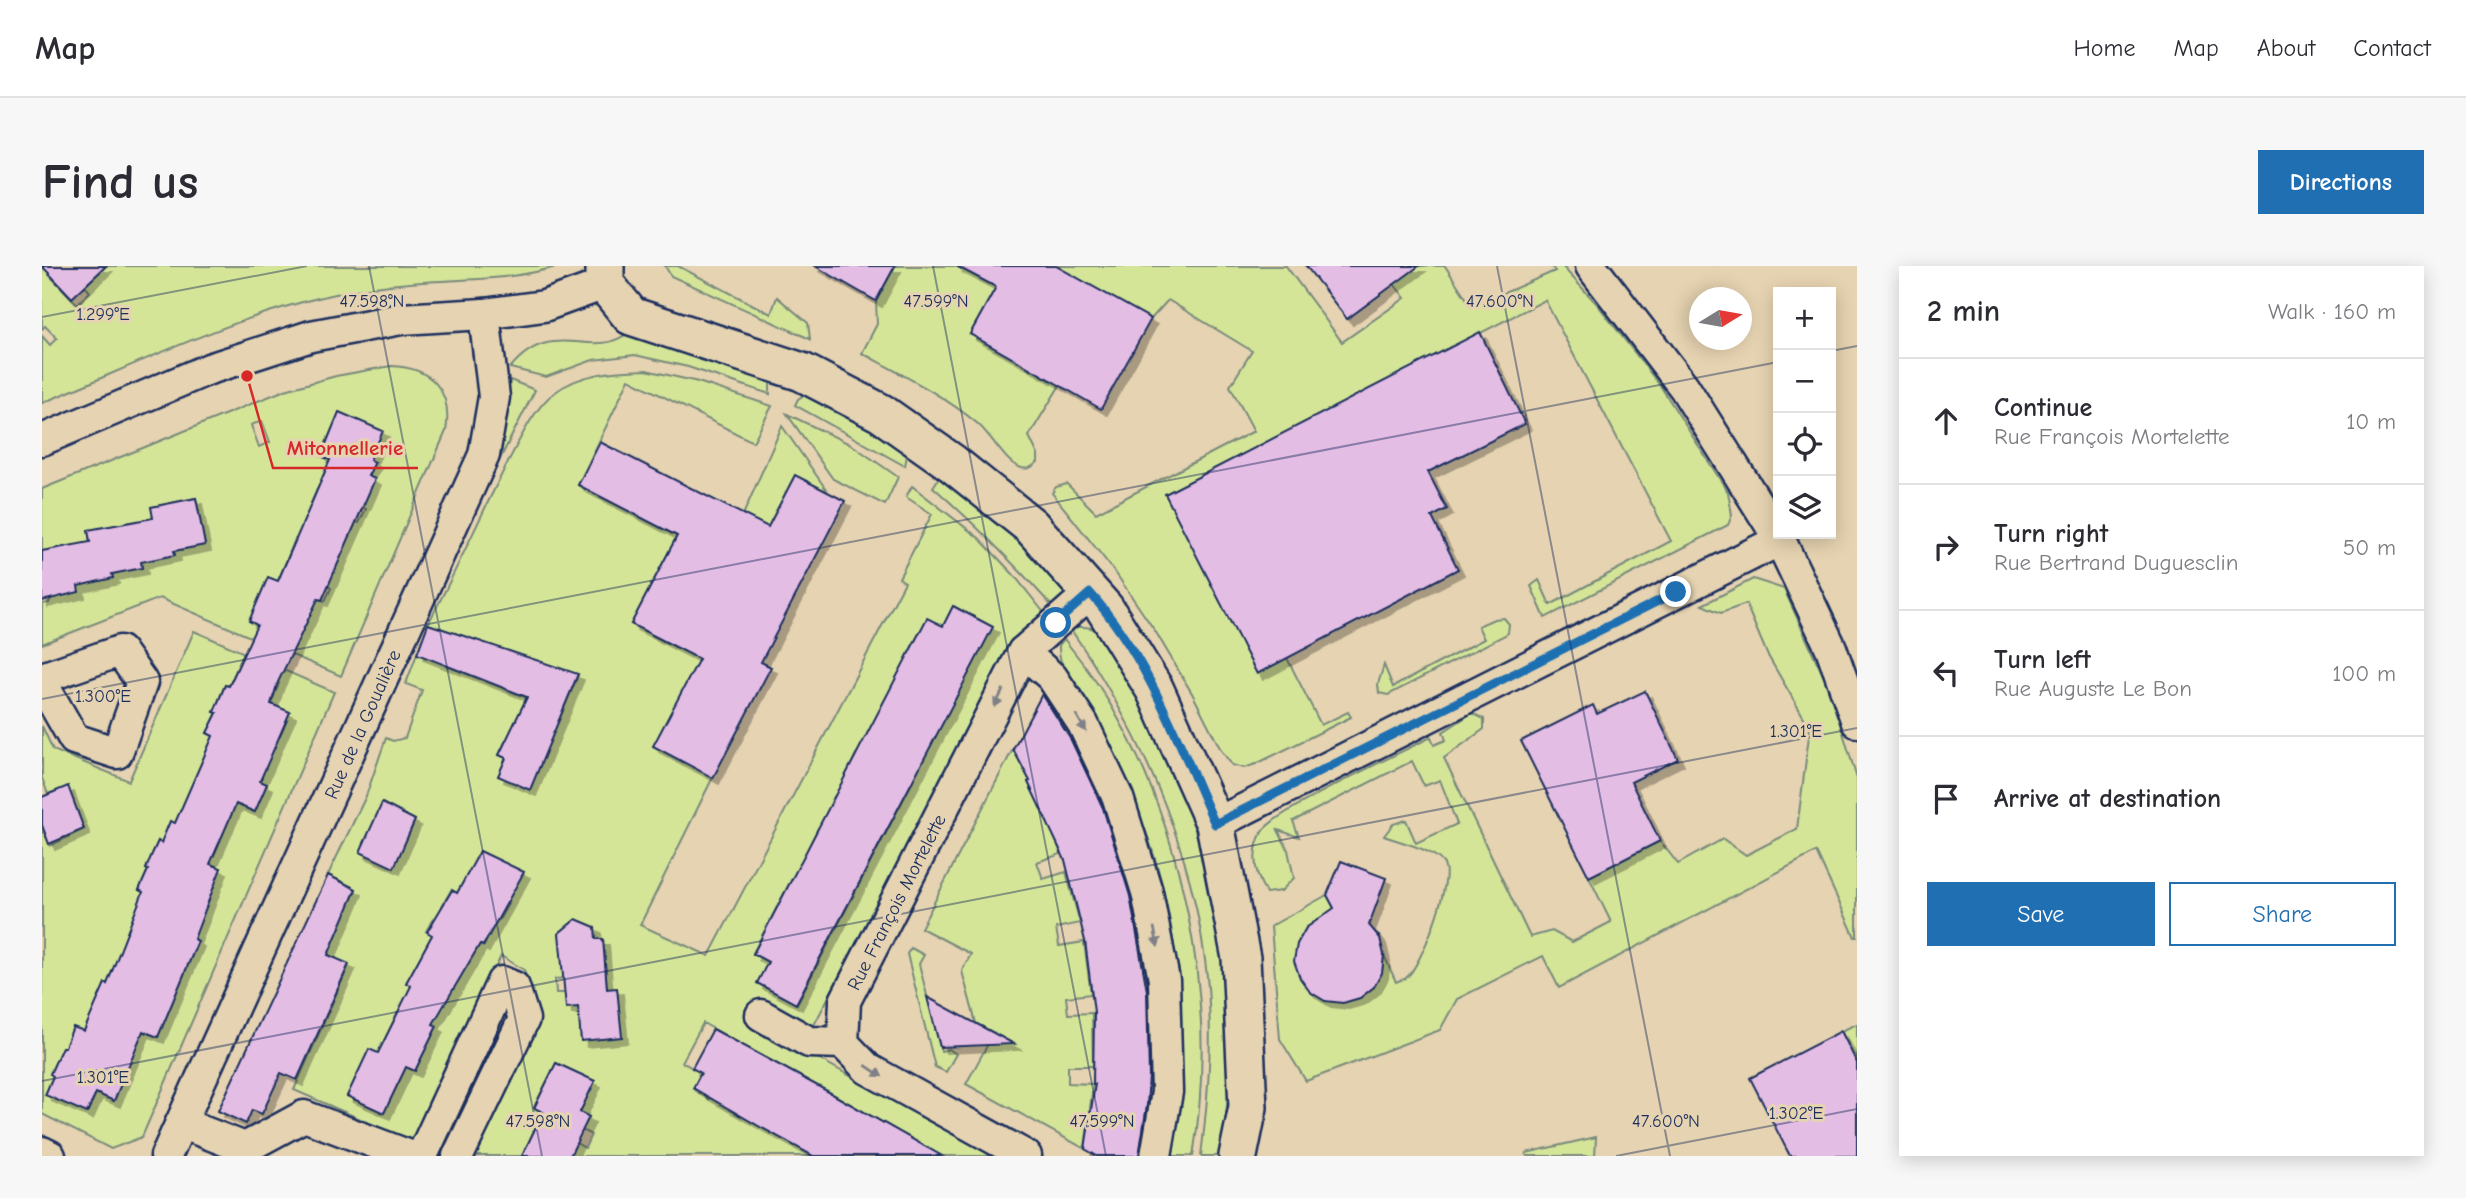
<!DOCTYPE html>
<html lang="en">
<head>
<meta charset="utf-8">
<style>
	body { margin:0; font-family:"Comic Neue",sans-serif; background:#f7f7f7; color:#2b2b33 }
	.controls { position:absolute; right:21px; top:21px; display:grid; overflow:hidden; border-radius:0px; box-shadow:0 4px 18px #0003 }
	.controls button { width:63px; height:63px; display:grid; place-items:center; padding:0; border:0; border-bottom:2px solid #e1e1e2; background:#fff; color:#2b2b33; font:35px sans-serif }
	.compass { position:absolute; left:1647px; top:21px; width:63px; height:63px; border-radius:50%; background:#fff; box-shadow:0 4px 18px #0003; rotate:79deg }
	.stop { position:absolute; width:21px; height:21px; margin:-16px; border:5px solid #1f6fb2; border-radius:50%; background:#fff }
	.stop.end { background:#1f6fb2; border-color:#fff; box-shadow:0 2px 7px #0008 }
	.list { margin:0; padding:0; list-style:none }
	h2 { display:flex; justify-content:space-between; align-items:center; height:91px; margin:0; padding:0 28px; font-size:30px }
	h2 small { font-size:23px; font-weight:400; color:#7c7c81 }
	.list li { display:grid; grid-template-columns:46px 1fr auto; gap:21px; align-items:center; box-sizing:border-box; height:126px; padding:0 28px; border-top:2px solid #e1e1e2 }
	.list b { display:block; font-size:26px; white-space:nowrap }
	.list p { margin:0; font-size:23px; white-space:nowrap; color:#7c7c81 }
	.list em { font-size:23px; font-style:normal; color:#7c7c81 }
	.actions { display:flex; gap:14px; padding:21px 28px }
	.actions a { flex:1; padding:16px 0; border:2px solid #1f6fb2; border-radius:0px; text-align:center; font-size:24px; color:#1f6fb2 }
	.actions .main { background:#1f6fb2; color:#fff }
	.icon { flex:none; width:38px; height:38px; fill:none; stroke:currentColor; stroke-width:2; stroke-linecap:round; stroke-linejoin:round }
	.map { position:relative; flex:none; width:1815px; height:890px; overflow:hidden; border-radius:0px }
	header { display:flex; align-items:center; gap:42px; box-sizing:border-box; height:98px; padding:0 35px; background:#fff; border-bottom:2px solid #e1e1e2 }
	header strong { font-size:33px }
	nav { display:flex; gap:38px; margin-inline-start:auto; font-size:24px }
	.intro { display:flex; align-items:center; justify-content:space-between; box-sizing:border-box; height:168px; padding:0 42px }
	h1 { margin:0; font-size:49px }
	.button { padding:18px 32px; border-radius:0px; background:#1f6fb2; color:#fff; font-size:24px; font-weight:700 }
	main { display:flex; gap:42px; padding:0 42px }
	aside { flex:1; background:#fff; border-radius:0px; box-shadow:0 4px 18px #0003 }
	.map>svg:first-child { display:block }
	.green { fill:#d5e598; stroke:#788a7b; stroke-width:2; fill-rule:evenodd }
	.building { fill:#e4bde5; stroke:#1b2f5e; stroke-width:2; filter:url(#shadow) }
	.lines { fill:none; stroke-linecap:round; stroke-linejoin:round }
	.minor-casing { stroke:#1b2f5e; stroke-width:35 }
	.tertiary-casing { stroke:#1b2f5e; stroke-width:42 }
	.minor { stroke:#e6d3b1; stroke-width:30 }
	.tertiary { stroke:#e6d3b1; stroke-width:37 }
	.oneway { fill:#808188 }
	.route { stroke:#1f6fb2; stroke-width:9 }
	.ticks { fill:none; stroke:#1b2f5e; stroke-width:2; stroke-opacity:0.45 }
	.labels { text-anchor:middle; stroke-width:6; stroke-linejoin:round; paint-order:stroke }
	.street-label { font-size:19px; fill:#1b2f5e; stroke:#e6d3b1 }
	.ticks-label { font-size:18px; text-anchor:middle; fill:#1b2f5e; stroke:#e6d3b1; stroke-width:6; stroke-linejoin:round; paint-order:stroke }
	.leader { fill:none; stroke:#d62828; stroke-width:2.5 }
	.callout-dot { fill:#d62828; stroke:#e6d3b1; stroke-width:2.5 }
	.callout-label { font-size:21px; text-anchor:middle; font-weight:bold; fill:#d62828; stroke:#e6d3b1; stroke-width:6; stroke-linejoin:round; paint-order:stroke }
</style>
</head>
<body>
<header>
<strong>Map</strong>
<nav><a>Home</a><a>Map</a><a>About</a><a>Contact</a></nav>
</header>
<div class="intro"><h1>Find us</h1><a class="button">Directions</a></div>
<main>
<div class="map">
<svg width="1815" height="890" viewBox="0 0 1815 890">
	<defs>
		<filter id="shadow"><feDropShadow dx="6" dy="6" stdDeviation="0" flood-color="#0004"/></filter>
	</defs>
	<rect width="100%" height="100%" fill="#e6d3b1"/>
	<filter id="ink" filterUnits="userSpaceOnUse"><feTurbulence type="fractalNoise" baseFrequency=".0143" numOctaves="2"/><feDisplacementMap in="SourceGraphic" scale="14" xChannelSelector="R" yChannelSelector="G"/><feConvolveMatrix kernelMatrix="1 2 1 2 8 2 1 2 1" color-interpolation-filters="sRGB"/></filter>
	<g filter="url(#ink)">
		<!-- green -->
		<g class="green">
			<path d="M0,0H16L7,9L35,38L48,26L43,20L64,0H517C472,14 426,13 380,16C348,18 315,23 284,30C186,53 93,99 0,137V70L8,79L15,72L3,60L0,63Z"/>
			<polygon points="623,0 636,0 729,48 735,31 766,57 768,73 629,10"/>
			<path d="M853,0H936L932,9L954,21L928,68L1018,119L987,170L996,189V196C990,201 986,205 977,201C963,196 949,169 936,158C901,129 861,109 820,87L835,58L834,35Z"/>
			<polygon points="1014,0 1244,0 1300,76 1363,32 1352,18 1375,0 1403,0 1430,41 1513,5 1509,0 1520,0 1555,38 1619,121 1686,226 1690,249 1686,259 1503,352 1489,320 1497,314 1508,339 1629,275 1503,34 1124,228 1215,408 1245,392 1279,459 1306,446 1309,451 1214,498 1202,502 1190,499 1179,484 1151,429 1115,368 1073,306 1010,227 1014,221 1025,218 1054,247 1212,165 1188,120 1210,85 1126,34 1109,53"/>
			<path d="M587,66L728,115V128L646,101L593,89L551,94L504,111L468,102C478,90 490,80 505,77C533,70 560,88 587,66Z"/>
			<path d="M349,100C389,101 411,125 404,165L299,410L118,332L0,378V338L7,337L28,280L0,285V223L243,124L294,110ZM297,147L328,194L332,196L326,210L320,240L324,243L317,257L269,237L288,194L279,189ZM220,155L228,176L217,181L209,159ZM154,232L163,279L132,285V289L109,241ZM91,256L100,301L70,308L71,312L55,315L46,264ZM253,273L297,292L286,320L289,322L283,335L270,330L258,359L262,361L256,375L236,315Z"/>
			<path d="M604,104L656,116L730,140L711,176L587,113L536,219L635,270L589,358L633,381L666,376L671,511L598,659L667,690L863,316L857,312L890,248L864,231L870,220L937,272L971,308L1003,348L973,373L771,761L722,734L709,755L952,890H900L785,825L796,890H528L534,877L543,882L549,869L540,864L547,851L538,846L553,815L514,797L492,841L501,846L480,890H425L489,730L482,704L459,690L371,876L252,824L307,699L286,689L295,626L310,633L314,623L286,609L324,530L344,472L351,475L363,472L380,424L364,418L380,374L404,400L501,438L470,478L463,476L457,489L464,492L457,510L487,523L536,409L386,358C415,304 439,248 467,194C478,173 493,141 512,127C538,107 572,105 604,104ZM911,340L950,361L875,506L835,486L867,386L885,353L901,360ZM814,488L870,517L755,738L716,717L726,696L711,687L747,618L763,627L768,578L776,562L792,570C785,531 785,530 821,513L806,505ZM340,538L373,554L352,601ZM409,624L421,630L466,638L457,654H454L442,680L438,678L394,734L364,717L393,670L384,665L391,653L396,654L402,642L400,640ZM534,654L554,673H561L565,723L575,722L579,770L539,774L538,740L524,727H514L513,713L525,712L517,667ZM358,742L395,760L373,805L364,801L342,847L305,830L336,787ZM661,757L769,817L719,861L687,843L695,827L676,817L667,833L651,823L659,807L640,796Z"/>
			<polygon points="468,114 493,124 458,193"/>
			<polygon points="768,125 859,176 865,189 863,200 753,139 756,133"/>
			<polygon points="745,148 810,179 856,211 843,239 791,213"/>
			<polygon points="740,160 786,226 753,209 715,282 701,249"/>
			<path d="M900,207L995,289L1033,337L1017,348C977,303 937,261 891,221Z"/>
			<path d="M1711,313L1742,323L1789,427L1815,513V671H1813L1774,586L1517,722L1501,690L1415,733L1398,764L1264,815L1238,773L1229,660L1285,629L1293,644L1264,662L1255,678L1331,721L1340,707L1342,689L1354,716C1357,714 1361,714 1364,712C1379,701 1409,619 1403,601C1399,585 1357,576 1342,570L1351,558L1364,554L1374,577L1415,558L1398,514L1382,520L1370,495L1251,555L1257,571L1236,564L1246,584L1252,612L1239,625L1224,627C1212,607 1209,587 1220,566C1229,547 1362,485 1389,471L1392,479L1404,474L1401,466L1430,447L1442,453V463L1402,492L1488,671L1510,665L1530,676L1569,656L1547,611L1618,575L1636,598L1681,573L1704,589L1755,563L1768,462L1725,388L1704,338L1679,347L1660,339Z"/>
			<polygon points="1462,352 1467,358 1466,367 1463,369 1346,429 1337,427 1336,418 1342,399 1351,421 1442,373 1436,360 1452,353"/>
			<path d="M1035,361C1041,361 1050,360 1055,365C1064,373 1078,403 1085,415C1161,542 1190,668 1187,816C1186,841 1181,866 1178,890H1159C1167,826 1172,758 1163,694C1148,573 1096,462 1028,362Z"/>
			<path d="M152,365L292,426L100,871L69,883L0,848V562L8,580L42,563L26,521L6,528L0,512V460L11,484L87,515ZM196,400L237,417L229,438L247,446L236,473L206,510L212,546L150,519L162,491L174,471L165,467L175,447L172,446L183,419L187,420ZM128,556L160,595L178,602L138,667L156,675L116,771L97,764L83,807L72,835L9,808L20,781H23L31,761L46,767L63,717L67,718L87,662L106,628L97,624L106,604L104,603L116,575L119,577Z"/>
			<path d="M1022,373C1034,388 1046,404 1057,420C1142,553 1177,735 1151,890H1131C1147,771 1140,644 1091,533C1076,499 1060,464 1041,432C1034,420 1024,408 1019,395C1017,390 1017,385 1017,379Z"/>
			<polygon points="971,483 988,515 986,516 1009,561 1019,588 995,596 1001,613 1024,606 1038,657 1014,662 1017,680 1042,676 1049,728 1024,731 1026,748 1050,747 1051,800 1026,800 1026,817 1051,818 1043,883 924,818 952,767 934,757 920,705 929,688 879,662"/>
			<polygon points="869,682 882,689 877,698 899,785 907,783 914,788 904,806 893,801 865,688"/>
			<polygon points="1815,758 1815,797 1799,765"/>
			<polygon points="1554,871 1553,890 1485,890 1484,887"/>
		</g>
		<!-- building -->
		<g class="building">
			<polygon points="0,0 64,0 30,32"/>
			<polygon points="773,0 853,0 834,35"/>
			<polygon points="914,0 1014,0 1109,53 1059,143 928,68 954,21"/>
			<polygon points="1264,0 1377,0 1305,53"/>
			<polygon points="1438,66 1483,158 1386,206 1405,243 1390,251 1416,303 1215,408 1123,228"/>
			<polygon points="297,146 341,165 328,194 333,196 326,210 333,213 280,334 276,333 236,416 229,438 248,446 218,515 225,518 213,546 194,538 168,598 179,602 152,673 156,675 116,771 101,765 72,835 54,827 45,847 3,829 11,810 8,808 20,781 23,781 31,761 42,765 63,717 65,718 101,626 97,624 106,604 104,603 110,588 116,575 119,577 128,555 133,557 171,470 165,467 175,447 172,446 183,419 187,420 215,359 207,355 226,311 236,315 288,194 279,190"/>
			<polygon points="558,176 726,261 753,209 803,235 719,396 729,401 671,512 611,480 657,393 589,358 635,270 536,219"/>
			<polygon points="154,232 163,279 132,285 133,289 99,296 100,302 70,308 71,312 36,320 37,326 0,335 0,285 48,276 46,264 111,252 109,241"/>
			<polygon points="911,340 951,361 754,738 715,717 726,696 711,688 885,352 901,360"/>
			<polygon points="386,358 536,408 488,524 456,510 464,492 457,489 485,431 375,388"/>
			<polygon points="1603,425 1636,493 1589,516 1618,575 1547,611 1479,475 1551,439 1555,448"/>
			<polygon points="1000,428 1029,474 1061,542 1088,630 1105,725 1107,810 1105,839 1097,890 1055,890 1043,883 1053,818 1051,818 1052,746 1043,675 1023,594 986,516 988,515 971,483"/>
			<polygon points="26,520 42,563 7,578 0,559 0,531"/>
			<polygon points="340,537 373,554 352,602 318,586"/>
			<polygon points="438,585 482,606 441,680 438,678 391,758 395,760 373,805 364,801 342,847 305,830 327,783 336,787 369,720 364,717 390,669 385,666 410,624 415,627"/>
			<polygon points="1299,595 1344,612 1327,659 1338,672 1342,689 1340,707 1332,721 1318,732 1301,737 1283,735 1268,726 1258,712 1252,695 1255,678 1264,662 1292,642 1285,629"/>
			<polygon points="286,609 314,623 286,689 307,698 255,814 239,807 220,848 210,844 204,858 176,845"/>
			<polygon points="534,653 553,661 554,673 561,673 565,723 575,722 580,771 539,775 536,741 524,742 517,667"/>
			<polygon points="885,731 972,778 898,781"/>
			<polygon points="671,763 785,825 900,890 771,890 720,862 651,822 659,807 650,802"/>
			<polygon points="1799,765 1815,797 1815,890 1748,890 1708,812"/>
			<polygon points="514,797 553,815 538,846 547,851 528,890 480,890 501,846 492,842"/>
		</g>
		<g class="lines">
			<!-- minor casing -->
			<g class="minor-casing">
				<g id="minor">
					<polyline points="1549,0 1642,121 1738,274 1789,382 1815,456"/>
					<polyline points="0,174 167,103 269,70 359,53 442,48 502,40 563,18"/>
					<polyline points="981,386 1010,411 1041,458 1076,532 1105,626 1122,714 1125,826 1114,890"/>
					<polyline points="0,412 78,385 100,416 75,487 32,473 0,417"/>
					<polyline points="1173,558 1738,274"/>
					<polyline points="719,749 767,776 801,777"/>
					<polyline points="139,857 203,882 262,850 368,890"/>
					<polyline points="0,886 8,890"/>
					<polyline points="124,890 442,189 452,131 442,48"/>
					<polyline points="380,890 460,716 472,721 482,753 416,890"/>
					<polyline points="984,890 826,803 801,777 803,735 981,386 1048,327"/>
				</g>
			</g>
			<!-- tertiary casing -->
			<g class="tertiary-casing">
				<polyline id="tertiary" points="563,0 563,18 589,50 760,106 839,147 910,197 989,260 1063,343 1113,424 1173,558 1199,692 1206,841 1196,890"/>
			</g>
			<!-- minor -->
			<use href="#minor" class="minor"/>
			<!-- tertiary -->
			<use href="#tertiary" class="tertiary"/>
		</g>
		<!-- one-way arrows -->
		<defs><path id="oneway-solid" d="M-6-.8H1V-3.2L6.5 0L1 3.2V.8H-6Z" transform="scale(1.75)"/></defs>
		<g class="oneway">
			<use href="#oneway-solid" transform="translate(957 432) rotate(117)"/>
			<use href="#oneway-solid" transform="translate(1039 457) rotate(60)"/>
			<use href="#oneway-solid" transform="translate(1114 671) rotate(79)"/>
			<use href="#oneway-solid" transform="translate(832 805) rotate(34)"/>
		</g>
	</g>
	<g class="lines" filter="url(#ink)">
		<!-- route -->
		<path class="route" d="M1014,357L1048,327C1106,391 1138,480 1173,558L1634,326"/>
	</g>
	<!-- ticks -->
	<path class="ticks" d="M327,0L500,890M891,0L1064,890M1455,0L1628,890M0,51L265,0M1789,85L1815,80M0,433L1736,96M0,815L1815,462M1574,890L1815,843"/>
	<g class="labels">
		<!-- street labels -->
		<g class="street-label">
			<text transform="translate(320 458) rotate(-66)" y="7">Rue de la Goualière</text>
			<text transform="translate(854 636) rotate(-63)" y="7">Rue François Mortelette</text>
		</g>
	</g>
	<g class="ticks-label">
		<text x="330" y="41">47.598°N</text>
		<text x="894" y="41">47.599°N</text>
		<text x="1458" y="41">47.600°N</text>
		<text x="61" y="54">1.299°E</text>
		<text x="61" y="436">1.300°E</text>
		<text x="1754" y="471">1.301°E</text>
		<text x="61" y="817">1.301°E</text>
		<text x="1754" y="853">1.302°E</text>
		<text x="496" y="861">47.598°N</text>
		<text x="1060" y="861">47.599°N</text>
		<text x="1624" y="861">47.600°N</text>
	</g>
	<!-- callouts -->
	<path class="leader" d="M205 110L231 202H376"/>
	<circle class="callout-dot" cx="205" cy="110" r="7"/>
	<g class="callout-label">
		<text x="303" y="189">Mitonnellerie</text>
	</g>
</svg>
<div class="controls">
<button>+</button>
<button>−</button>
<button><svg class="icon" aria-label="locate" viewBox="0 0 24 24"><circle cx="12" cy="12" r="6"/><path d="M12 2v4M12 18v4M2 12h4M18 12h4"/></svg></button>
<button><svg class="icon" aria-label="layers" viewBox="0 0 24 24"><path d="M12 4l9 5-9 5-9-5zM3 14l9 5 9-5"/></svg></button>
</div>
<svg class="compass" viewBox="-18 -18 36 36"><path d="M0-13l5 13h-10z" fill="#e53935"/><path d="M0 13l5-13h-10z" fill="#7c7c81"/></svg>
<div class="stop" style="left:1014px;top:357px"></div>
<div class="stop end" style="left:1634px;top:326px"></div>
</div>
<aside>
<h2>2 min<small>Walk · 160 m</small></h2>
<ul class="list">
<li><svg class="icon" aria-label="ahead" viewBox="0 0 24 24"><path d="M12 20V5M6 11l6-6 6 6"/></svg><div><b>Continue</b><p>Rue François Mortelette</p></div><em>10 m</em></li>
<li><svg class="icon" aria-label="right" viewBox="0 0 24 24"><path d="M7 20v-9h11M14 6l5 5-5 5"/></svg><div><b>Turn right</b><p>Rue Bertrand Duguesclin</p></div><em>50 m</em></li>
<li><svg class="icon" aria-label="left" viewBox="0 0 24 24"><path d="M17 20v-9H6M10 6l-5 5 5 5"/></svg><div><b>Turn left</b><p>Rue Auguste Le Bon</p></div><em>100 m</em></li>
<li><svg class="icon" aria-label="arrive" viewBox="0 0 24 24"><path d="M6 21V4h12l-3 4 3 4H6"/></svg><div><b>Arrive at destination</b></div></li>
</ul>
<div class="actions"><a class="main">Save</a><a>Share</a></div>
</aside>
</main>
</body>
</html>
